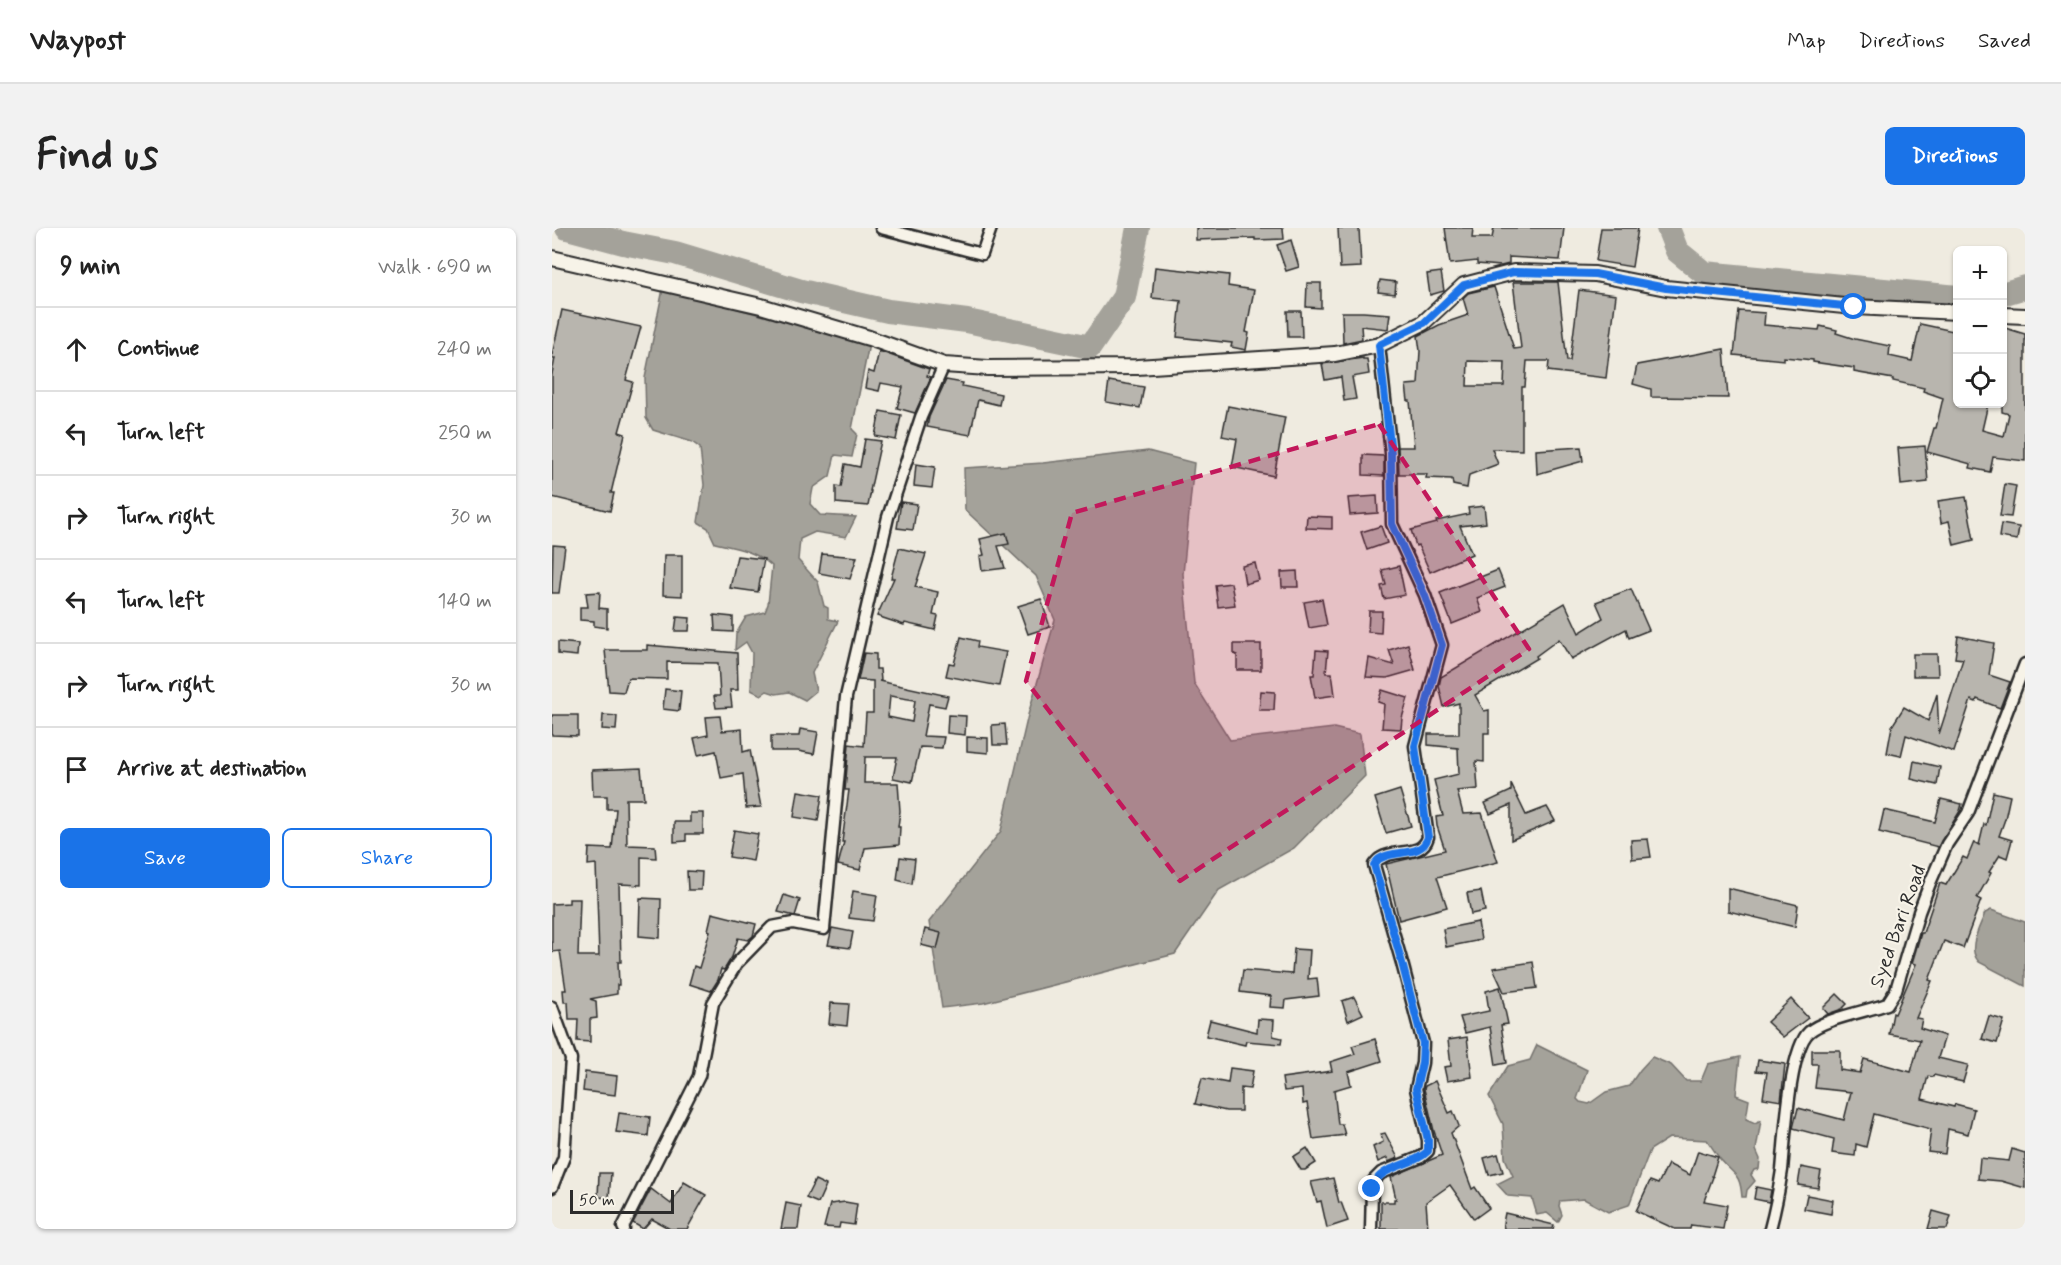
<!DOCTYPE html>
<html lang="en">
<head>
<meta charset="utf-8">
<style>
	body { margin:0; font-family:Mynerve,sans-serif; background:#f2f2f2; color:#222 }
	.controls { position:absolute; right:18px; top:18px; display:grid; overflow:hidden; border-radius:9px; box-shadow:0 2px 4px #0004 }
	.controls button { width:54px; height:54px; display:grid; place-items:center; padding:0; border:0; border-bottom:2px solid #e0e0e0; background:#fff; color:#222; font:30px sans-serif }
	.scale { position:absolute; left:18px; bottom:15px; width:104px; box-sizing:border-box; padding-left:6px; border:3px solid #2b2b2b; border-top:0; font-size:16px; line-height:21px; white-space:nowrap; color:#2b2b2b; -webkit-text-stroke:4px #f7f3e8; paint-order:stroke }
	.stop { position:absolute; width:18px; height:18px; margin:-14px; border:4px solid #1a73e8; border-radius:50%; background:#fff }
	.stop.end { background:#1a73e8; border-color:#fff; box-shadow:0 2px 6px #0008 }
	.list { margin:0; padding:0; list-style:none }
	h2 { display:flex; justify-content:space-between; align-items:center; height:78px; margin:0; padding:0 24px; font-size:26px }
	h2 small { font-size:20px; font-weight:400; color:#767676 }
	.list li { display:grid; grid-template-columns:39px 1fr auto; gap:18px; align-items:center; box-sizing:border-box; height:84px; padding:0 24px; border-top:2px solid #e0e0e0 }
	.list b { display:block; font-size:22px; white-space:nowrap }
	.list em { font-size:20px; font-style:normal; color:#767676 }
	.actions { display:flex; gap:12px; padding:18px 24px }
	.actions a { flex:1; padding:14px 0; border:2px solid #1a73e8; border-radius:9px; text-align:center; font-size:21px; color:#1a73e8 }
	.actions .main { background:#1a73e8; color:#fff }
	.icon { flex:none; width:33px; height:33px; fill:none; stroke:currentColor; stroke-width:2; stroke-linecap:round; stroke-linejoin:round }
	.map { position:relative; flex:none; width:1473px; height:1001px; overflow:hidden; border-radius:9px }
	header { display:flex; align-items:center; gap:36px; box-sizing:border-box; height:84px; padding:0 30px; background:#fff; border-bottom:2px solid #e0e0e0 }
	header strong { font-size:28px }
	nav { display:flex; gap:33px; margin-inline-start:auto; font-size:21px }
	.intro { display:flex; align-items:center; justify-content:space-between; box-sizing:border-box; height:144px; padding:0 36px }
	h1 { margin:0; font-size:42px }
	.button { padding:15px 27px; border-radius:9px; background:#1a73e8; color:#fff; font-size:21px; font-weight:700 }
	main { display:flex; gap:36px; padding:0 36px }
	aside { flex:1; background:#fff; border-radius:9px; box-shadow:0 2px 4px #0004 }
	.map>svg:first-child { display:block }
	.water { fill:#a4a29a; stroke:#74726e; stroke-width:1.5 }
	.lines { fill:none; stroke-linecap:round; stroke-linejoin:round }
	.river { stroke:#a4a29a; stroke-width:24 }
	.building { fill:#b8b5ae; stroke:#2b2b2b; stroke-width:1.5; fill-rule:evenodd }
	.minor-casing { stroke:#2b2b2b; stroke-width:15 }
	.tertiary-casing { stroke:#2b2b2b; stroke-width:18 }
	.minor { stroke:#f7f3e8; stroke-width:10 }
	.tertiary { stroke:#f7f3e8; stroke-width:14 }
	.route { stroke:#1a73e8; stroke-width:8 }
	.marked { fill:#c2185b; fill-opacity:0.2; stroke:#c2185b; stroke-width:4.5; stroke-dasharray:12 8; stroke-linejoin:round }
	.labels { text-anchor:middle; stroke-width:4.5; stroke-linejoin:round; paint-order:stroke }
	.street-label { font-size:20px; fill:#2b2b2b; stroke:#f7f3e8 }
</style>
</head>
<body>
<header>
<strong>Waypost</strong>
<nav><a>Map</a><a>Directions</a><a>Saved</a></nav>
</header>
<div class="intro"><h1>Find us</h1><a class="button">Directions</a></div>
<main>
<aside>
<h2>9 min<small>Walk · 690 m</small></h2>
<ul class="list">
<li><svg class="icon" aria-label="ahead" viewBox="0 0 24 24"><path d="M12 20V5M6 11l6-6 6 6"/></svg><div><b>Continue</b></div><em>240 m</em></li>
<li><svg class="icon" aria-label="left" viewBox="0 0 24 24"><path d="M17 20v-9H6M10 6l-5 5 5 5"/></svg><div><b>Turn left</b></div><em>250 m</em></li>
<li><svg class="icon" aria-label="right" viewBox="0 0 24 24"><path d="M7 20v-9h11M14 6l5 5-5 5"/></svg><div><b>Turn right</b></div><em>30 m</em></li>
<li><svg class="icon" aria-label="left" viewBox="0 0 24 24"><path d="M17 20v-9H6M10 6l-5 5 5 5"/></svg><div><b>Turn left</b></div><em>140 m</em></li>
<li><svg class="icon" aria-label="right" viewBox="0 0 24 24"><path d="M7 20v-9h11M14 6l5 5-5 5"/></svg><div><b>Turn right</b></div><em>30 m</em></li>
<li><svg class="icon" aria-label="arrive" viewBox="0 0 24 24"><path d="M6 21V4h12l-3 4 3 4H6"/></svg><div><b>Arrive at destination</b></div></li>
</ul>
<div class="actions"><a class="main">Save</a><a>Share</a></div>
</aside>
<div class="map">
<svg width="1473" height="1001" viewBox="0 0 1473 1001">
	<rect width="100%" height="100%" fill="#efebe0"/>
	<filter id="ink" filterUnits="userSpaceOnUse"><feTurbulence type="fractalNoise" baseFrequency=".0167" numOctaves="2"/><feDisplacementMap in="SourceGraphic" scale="12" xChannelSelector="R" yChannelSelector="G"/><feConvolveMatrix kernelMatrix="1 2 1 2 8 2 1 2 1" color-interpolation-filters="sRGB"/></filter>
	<g filter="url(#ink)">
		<!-- water -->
		<g class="water">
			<path d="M111,61L317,116L300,201L305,206L300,229L283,227L278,248L261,260L258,276L268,287L304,289L294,309L263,304L248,311L246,332L266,354L272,378L276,380V391L286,393L260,445L264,463L253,472L237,464L224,466L215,463L209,467L199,462L200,425L194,414L183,422L184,406L194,389L213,384L216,376L220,338C204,323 184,320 163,315L156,300L146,294L152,257L148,220L140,214L101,202L94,190L93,150Z"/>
			<polygon points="596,223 642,235 631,346 642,455 678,512 782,500 808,506 813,548 742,620 667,662 623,726 431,775 390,780 377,694 449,603 476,487 503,392 484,348 413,282 412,240 491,235"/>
			<path d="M1439,682L1473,694V758L1427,734C1414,721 1428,699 1433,685Z"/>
			<path d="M985,817L1035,842L1025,871L1028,874L1037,876L1054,864L1077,858L1088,842L1100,829L1119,837L1134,853H1149L1156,836L1188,829L1184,867L1197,872L1194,891L1203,895L1209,892L1204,922L1208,931L1207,941L1202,942L1199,947L1203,953L1195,962L1194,969H1190C1188,945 1183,948 1169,932C1164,926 1160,919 1155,912L1117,910L1098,922L1077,977L1056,984L1032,971L1008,973L1007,978L1010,987L1006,994L995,985L985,987L980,970L956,968L945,956L961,948L953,930L951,896L937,868L956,838L978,832Z"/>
		</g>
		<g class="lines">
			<!-- river -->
			<g class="river">
				<polyline points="15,0 71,15 123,25 249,63 336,83 415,93 538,119 572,69 586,0"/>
				<polyline points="1116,0 1125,23 1152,45 1406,69"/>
				<polyline points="1450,66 1473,59"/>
			</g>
		</g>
		<!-- building -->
		<g class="building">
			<polygon points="644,0 731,0 732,11 703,12 703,10 644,12"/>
			<polygon points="786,0 807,0 809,39 788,40"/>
			<polygon points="893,0 921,0 920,10 940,10 942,0 1012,0 1008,32 957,29 957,36 949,38 925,36 925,33 898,36"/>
			<polygon points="1049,0 1086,0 1080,39 1044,33"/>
			<polygon points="739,12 747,39 734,43 725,17"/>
			<polygon points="603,39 677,47 676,58 702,62 694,104 697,105 694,122 679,119 680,115 625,109 629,73 600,70"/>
			<polygon points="889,44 892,63 878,67 875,46"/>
			<polygon points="828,52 844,54 843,66 826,64"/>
			<path d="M961,54H1006L1015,133H1018L1027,62L1064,67L1054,150L996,143L997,133H975L973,159H970V222L940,221L946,236L917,247L915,260L901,257L900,251L874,250L875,246H847L846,219H862L858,173H856L854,157L866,156L868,123L866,108L887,97L916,87L911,70L916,65L942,59L962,121L969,120ZM916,133L953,134L952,158H915Z"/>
			<polygon points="755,55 769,55 769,80 754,79"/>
			<polygon points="10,82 89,99 74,152 81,154 67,204 73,206 59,265 62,265 58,283 0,269 0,146 3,130 0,130 0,127"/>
			<polygon points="735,83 749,83 750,109 736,109"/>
			<polygon points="1187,83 1213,85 1212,97 1267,102 1268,98 1285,102 1284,105 1303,111 1338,118 1337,128 1360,133 1368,96 1406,104 1406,176 1436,176 1430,202 1452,208 1457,186 1450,184 1450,99 1473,106 1473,233 1441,229 1438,244 1418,240 1419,236 1375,224 1382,200 1384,200 1391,170 1371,163 1372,160 1341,153 1341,151 1302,144 1302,140 1261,134 1261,132 1232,129 1232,132 1182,127"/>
			<polygon points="790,84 811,84 838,86 836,101 809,98 810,111 791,115"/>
			<polygon points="1172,121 1176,170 1099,169 1099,161 1081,156 1085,137"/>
			<polygon points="327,123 377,141 375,148 379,149 363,185 345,180 351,159 329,155 327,163 313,160 316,143 322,145"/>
			<polygon points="811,130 811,131 815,131 817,146 800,149 804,171 792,173 789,149 773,152 770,136"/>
			<polygon points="394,152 411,155 410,158 449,166 447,177 426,172 418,207 375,199 377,189"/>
			<polygon points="557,153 592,159 588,180 554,174"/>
			<polygon points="676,178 733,189 722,248 680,239 685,211 670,208"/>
			<polygon points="328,183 349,187 344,212 323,208"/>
			<polygon points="313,211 329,213 318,263 319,263 316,278 284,275 284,258 289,259 293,236 308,239"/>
			<polygon points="1373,218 1376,254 1349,257 1346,220"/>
			<polygon points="1029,219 1031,233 985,246 984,222"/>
			<polygon points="811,227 832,228 832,248 811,247"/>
			<polygon points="364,236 383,239 380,260 362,258"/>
			<polygon points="1453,256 1464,258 1459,289 1448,288"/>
			<polygon points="825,268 826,285 798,287 796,270"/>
			<polygon points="1414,269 1422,312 1402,317 1397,293 1389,295 1386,273"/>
			<polygon points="349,274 365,276 361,302 345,300"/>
			<polygon points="932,278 934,295 908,298 920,326 878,344 866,317 864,318 859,302 885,295 884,293 917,286 916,280"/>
			<polygon points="755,288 780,289 780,301 754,300"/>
			<polygon points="1449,296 1467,299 1465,312 1447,309"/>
			<polygon points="829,298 835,315 815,322 809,304"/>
			<polygon points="454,305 457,316 446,318 453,340 430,343 428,328 432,327 428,311"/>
			<polygon points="1,317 13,318 7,365 0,365"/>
			<polygon points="347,320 374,326 363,359 386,364 381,387 386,388 383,402 353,395 352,397 325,388 342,350 339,350"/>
			<polygon points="270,326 305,329 298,351 267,345"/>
			<polygon points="112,327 130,327 130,368 111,367"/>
			<polygon points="185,328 212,331 206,364 178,360"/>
			<polygon points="703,335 707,352 693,356 690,338"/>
			<polygon points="847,338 853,367 832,371 829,358 834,357 830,342"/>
			<polygon points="946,342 953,359 925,370 930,384 900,396 888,365"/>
			<polygon points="745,343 746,359 730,359 729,344"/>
			<polygon points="679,355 683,377 666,379 663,357"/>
			<polygon points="1079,361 1097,402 1077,410 1074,401 1019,431 1007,411 984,428 985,430 923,467 932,483 937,482 937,505 932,505 932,534 924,533 926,561 905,563 911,586 930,585 946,634 885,649 895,679 847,692 834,636 893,622 885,598 884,589 891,588 882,552 907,546 906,520 876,517 876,506 907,506 907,475 892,479 887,458 889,449 1013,375 1027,405 1051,390 1044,374"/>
			<polygon points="48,364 47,380 55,381 55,400 42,398 42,393 28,392 28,379 36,379 34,365"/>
			<polygon points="489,371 498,399 476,406 466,378"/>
			<polygon points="770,371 775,397 757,400 752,374"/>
			<polygon points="817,383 830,383 829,405 816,404"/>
			<polygon points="162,387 181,389 181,404 163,403"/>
			<polygon points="125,389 138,390 137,403 123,403"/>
			<polygon points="1406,408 1442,415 1437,447 1458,454 1448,480 1425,471 1424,474 1419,472 1402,524 1354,507 1349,528 1335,525 1340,498 1352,479 1376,493 1385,466 1387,506 1411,431 1403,430"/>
			<polygon points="409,409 426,413 425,419 454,424 447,458 394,448 397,435 402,436"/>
			<polygon points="6,414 26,416 25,428 6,426"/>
			<polygon points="682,416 709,416 709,442 685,442 685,427 682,426"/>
			<polygon points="856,416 863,442 835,450 814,449 817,430 842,437 837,422"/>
			<polygon points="95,417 185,425 186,462 178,462 180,479 164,480 162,468 168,468 166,435 115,434 115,451 76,450 72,464 57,463 53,422 95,422"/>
			<polygon points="764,422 776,423 774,445 780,445 783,467 763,470 759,447 762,447"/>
			<path d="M312,425L324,426V441H328L329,453H327L396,468L393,479L377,476L371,508L392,509L390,520L368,519L360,554L341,550L345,529H313L312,555H346L348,583L346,599H348L347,617L313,620L308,642L286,637L292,614H290L297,562H293L297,516L312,518L314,485H321V453L306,452ZM338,468L363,472L360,494L336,489Z"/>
			<polygon points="1361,426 1385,426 1386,448 1361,448"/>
			<polygon points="113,461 129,463 127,483 111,481"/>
			<polygon points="830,462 856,470 850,490 849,501 830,500 832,476 826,474"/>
			<polygon points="709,463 723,464 722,482 707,482"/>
			<polygon points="0,487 26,487 26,508 0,507"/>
			<polygon points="51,487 65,488 64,502 50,501"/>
			<polygon points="396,487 414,488 413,507 395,505"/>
			<polygon points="168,488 170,503 190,501 191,524 198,522 209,579 194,580 191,546 169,550 164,523 146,527 142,510 156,507 154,489"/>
			<polygon points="453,496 455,517 441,517 440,497"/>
			<polygon points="248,501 266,504 262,526 246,523 219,523 219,508 247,508"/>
			<polygon points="415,509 436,510 436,525 415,523"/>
			<polygon points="1362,533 1388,539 1385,557 1359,551"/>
			<polygon points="89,540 92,571 74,571 75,617 103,618 104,630 89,629 89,657 67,656 69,734 66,734 67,757 65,757 65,766 38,771 44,773 45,790 38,791 38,814 25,813 26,791 17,791 16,774 12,774 11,762 14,762 8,723 0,724 0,676 17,675 17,671 28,671 26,728 47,728 44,636 36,637 37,620 60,621 64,581 55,581 55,568 41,568 40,542"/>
			<polygon points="959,556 974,587 995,579 1003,593 959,612 959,577 938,586 933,575 959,563"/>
			<polygon points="848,562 859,598 834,605 823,570"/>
			<polygon points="246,563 270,567 266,593 242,589"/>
			<polygon points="1441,564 1458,568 1453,591 1447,608 1460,612 1455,630 1448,627 1437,644 1439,645 1425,670 1429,672 1411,720 1392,713 1377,752 1380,753 1364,790 1370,791 1368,800 1393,808 1386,830 1416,837 1411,854 1382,847 1381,849 1376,848 1370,871 1402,879 1403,876 1422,881 1416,906 1396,901 1393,926 1376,924 1379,901 1322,886 1314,919 1304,916 1303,928 1280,925 1282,911 1241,900 1246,880 1292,892 1299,864 1263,860 1266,836 1260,836 1260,822 1288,822 1288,842 1308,845 1312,831 1359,844 1368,812 1337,806 1341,785 1343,786 1364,736 1360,735 1369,705 1371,705 1388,655 1394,657 1411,629 1415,631 1422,614 1427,617 1432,596 1434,597"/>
			<polygon points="1389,571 1410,576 1408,583 1386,619 1327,604 1332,582 1383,594"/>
			<polygon points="138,585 151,585 151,606 134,606 134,613 122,614 122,594 138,594"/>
			<polygon points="182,602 206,606 201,633 177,629"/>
			<polygon points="1096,611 1099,629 1080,631 1079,612"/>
			<polygon points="348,629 363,631 360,656 345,652"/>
			<polygon points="135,643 150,644 149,662 136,662"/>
			<polygon points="1176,660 1246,677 1243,699 1176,683"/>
			<polygon points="301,663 325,667 321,693 297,690"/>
			<polygon points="929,663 933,683 919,686 915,665"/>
			<polygon points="232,667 248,672 243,688 226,684"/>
			<polygon points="88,670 109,671 108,710 87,708"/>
			<polygon points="160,685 204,696 201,708 196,712 186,710 180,729 172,742 169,741 166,752 159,763 137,756 142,738 147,740 158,703 156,702"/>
			<polygon points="926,694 929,712 894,719 891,701"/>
			<polygon points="280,700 301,704 298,720 276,717"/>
			<polygon points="373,701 389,705 385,721 369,717"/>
			<polygon points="742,721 758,722 756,751 765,750 767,768 734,772 733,780 718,779 719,768 688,764 691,742 740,746"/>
			<polygon points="981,734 985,760 952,764 941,740"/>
			<polygon points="948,759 956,796 949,797 955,835 944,837 938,799 913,805 908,789 937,783 934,763"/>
			<polygon points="1285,766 1295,776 1290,781 1276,786 1271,780"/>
			<polygon points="802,769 811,786 796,793 790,773"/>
			<polygon points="1239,771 1256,790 1231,809 1215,794"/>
			<polygon points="279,775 297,776 295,798 277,796"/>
			<polygon points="1437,788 1452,792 1445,815 1430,811"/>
			<polygon points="706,791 722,792 721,808 730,810 729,816 694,813 693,817 654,808 658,792 705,804"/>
			<polygon points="915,809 920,849 895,853 892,839 899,838 896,812"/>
			<polygon points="823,811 830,833 796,844 799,857 782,862 786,896 790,896 793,907 761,911 755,875 751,876 750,861 732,863 730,850 780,843 778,834 803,826 800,818"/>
			<polygon points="1206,832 1233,836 1229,873 1211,870 1215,844 1204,843"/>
			<polygon points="678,840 701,843 698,861 689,860 689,883 674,883 643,876 650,850 676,855"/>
			<polygon points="33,844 65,848 63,867 31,863"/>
			<polygon points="883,853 897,885 901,883 907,898 899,905 920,961 923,959 937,980 922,991 898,957 874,974 876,1001 829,1001 829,974 842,974 842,971 844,971 839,949 890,927 882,903 872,861 873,858"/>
			<polygon points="67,885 98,889 96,908 64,904"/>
			<polygon points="833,905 846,930 836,934 835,930 826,934 821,919 831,914 829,906"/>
			<polygon points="755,920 764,935 753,942 749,942 741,929"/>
			<polygon points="1460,921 1473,925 1473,960 1449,953 1426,951 1428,930 1457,933"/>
			<polygon points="1146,923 1166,929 1160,948 1161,949 1152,973 1175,977 1171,1001 1139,997 1138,1001 1123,1001 1084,983 1098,953 1106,956 1116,936 1138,947"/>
			<polygon points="946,926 951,944 937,947 932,930"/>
			<polygon points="1249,939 1269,943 1266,960 1246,957"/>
			<polygon points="47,945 59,945 57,970 46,969"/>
			<polygon points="781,950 787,975 789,974 796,993 775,1000 769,973 765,974 759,954"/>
			<polygon points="263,952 274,957 266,975 254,970"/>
			<polygon points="132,954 154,967 135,1001 118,1001 100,991 91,1001 81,995 99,961 119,976"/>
			<polygon points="1204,959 1219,962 1217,974 1202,971"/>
			<polygon points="1255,967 1281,972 1279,986 1252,981"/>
			<polygon points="293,974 305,976 302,997 288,995 287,1000 272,999 278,976"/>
			<polygon points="234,975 249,978 246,1001 229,1001"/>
			<polygon points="1381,983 1399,988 1395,1001 1376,1001"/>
			<polygon points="953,985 1002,997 1001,1001 952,1001 951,995"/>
		</g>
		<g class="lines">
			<!-- minor casing -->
			<g class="minor-casing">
				<g id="minor">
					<polyline points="329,0 430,26 439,0"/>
					<polyline points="0,779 19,831 12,929 0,959"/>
					<polyline points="72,1001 71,999 147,848 161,775 185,735 220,699 241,695 272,701 294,469 336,289 369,189 392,137"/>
					<path d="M819,1001L820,961L822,952L829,945L869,929L876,923V912L864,861L870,835L871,815L850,735L822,637C824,634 826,631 829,630C844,620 870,630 876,609L863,518L890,417L873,367L840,296L839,225L827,117"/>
					<path d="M1218,1001C1223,982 1227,962 1230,942C1233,913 1237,822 1257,804C1271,791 1316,783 1335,776L1344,762L1367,684L1378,655L1395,616L1416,585L1473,436"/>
				</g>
			</g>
			<!-- tertiary casing -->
			<g class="tertiary-casing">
				<g id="tertiary">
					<polyline points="0,30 209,78 317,110 392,137 436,140 585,139 783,126 827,117 871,95 912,57 962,44 1043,46 1114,60 1302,79 1406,84"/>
					<polyline points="1450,87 1473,88"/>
				</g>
			</g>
			<!-- minor -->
			<use href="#minor" class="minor"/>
			<!-- tertiary -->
			<use href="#tertiary" class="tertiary"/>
		</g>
	</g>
	<g class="lines" filter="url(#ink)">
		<!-- route -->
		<path class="route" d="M820,961C827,936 859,940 876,923V912L864,861L870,835L871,815L850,735L822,637C824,634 826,631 829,630C844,621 870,630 876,609L863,518L890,417L873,368L840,296L839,225L827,117L872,95L912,57L962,44L1043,46L1114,60L1302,79"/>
	</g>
	<!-- marked area -->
	<path class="marked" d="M827,196L977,421L628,653L474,453L520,285Z"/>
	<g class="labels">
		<!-- street labels -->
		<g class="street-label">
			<text transform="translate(1345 698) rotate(-70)" y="7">Syed Bari Road</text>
		</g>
	</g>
</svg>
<div class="controls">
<button>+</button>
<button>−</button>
<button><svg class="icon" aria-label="locate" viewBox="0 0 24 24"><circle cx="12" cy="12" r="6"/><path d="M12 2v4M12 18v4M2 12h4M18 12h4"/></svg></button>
</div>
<div class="scale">50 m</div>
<div class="stop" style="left:1302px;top:79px"></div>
<div class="stop end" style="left:820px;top:961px"></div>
</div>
</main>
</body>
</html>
